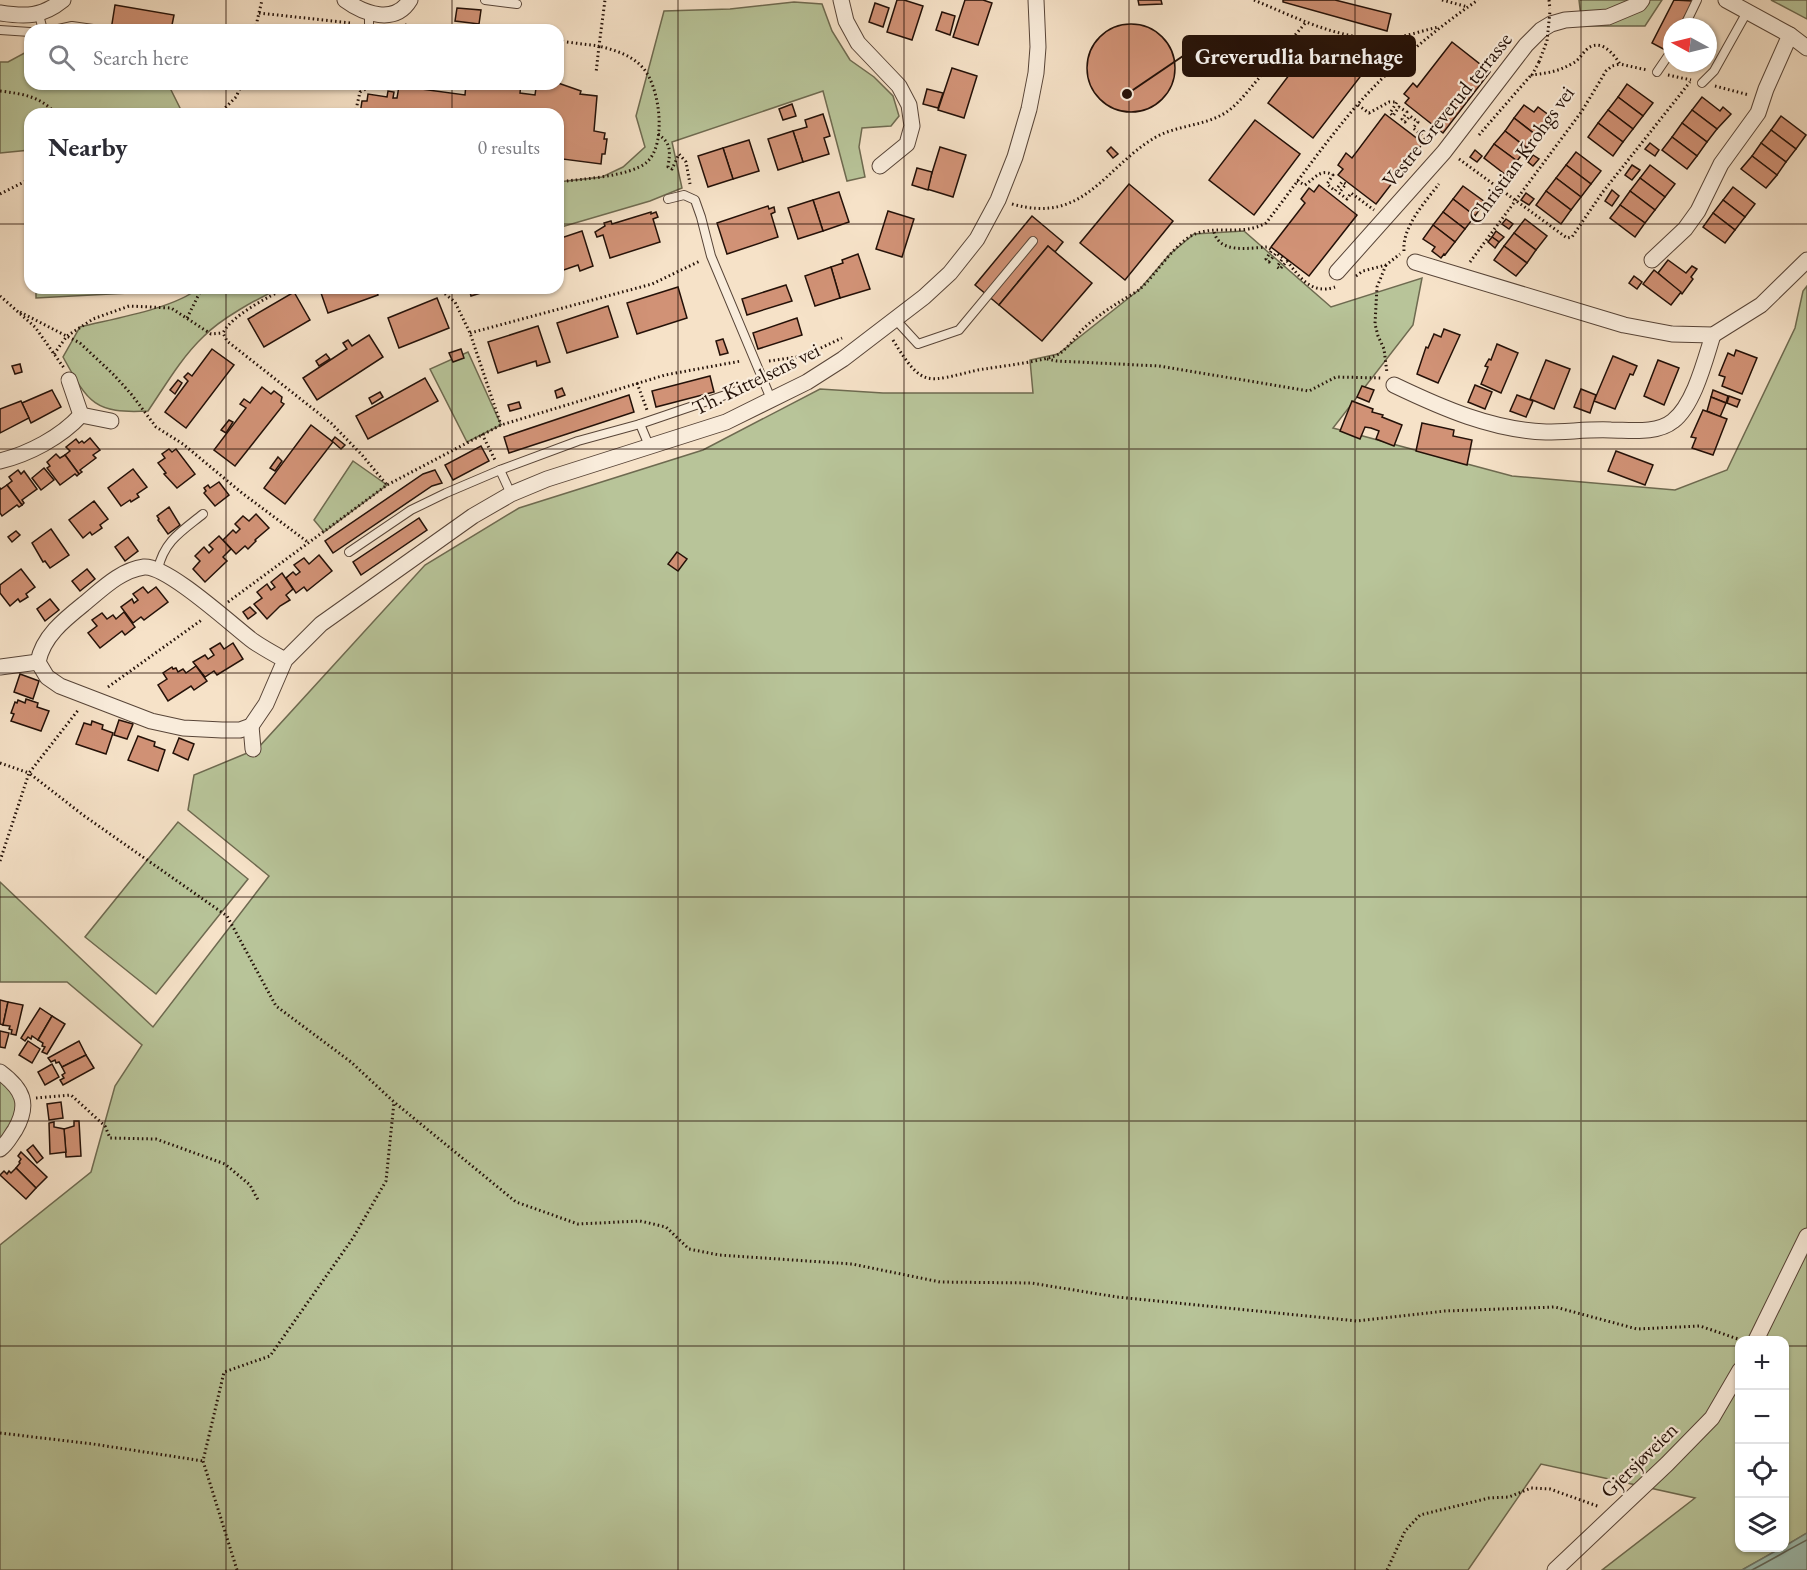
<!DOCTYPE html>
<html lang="en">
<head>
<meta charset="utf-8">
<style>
	body { margin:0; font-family:"EB Garamond",serif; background:#f7f7f7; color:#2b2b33 }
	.controls { position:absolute; right:18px; bottom:18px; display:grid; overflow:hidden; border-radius:12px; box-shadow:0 2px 4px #0004 }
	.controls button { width:54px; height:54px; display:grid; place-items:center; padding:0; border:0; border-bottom:2px solid #e1e1e2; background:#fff; color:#2b2b33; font:30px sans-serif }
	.compass { position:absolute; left:1663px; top:18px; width:54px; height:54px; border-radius:50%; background:#fff; box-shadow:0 2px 4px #0004; rotate:277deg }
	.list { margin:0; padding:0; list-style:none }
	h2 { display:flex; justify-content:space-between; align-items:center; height:78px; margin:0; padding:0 24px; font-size:26px }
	h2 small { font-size:20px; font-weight:400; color:#7c7c81 }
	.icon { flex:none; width:33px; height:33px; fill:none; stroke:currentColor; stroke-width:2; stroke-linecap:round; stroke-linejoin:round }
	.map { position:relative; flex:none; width:1807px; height:1570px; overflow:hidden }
	.search { position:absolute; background:#fff; box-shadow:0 2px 4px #0004; left:24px; top:24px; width:540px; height:66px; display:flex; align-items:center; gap:15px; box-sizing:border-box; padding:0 21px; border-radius:18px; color:#7c7c81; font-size:22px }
	.panel { position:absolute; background:#fff; box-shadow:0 2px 4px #0004; left:24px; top:108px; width:540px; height:186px; border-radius:18px }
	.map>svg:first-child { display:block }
	.green { fill:#b8c499; stroke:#6e6a50; stroke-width:1.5 }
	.water { fill:#9dbeb1; stroke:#6d796d; stroke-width:1.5 }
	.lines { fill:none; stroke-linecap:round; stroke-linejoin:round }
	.shore { stroke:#60685c; stroke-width:1.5 }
	.building { fill:#d19276; stroke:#241108; stroke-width:1.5 }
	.service-casing { stroke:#584538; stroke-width:10 }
	.minor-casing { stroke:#584538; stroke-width:17 }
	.path { stroke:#241108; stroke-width:3; stroke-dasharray:1.5 3; stroke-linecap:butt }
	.service { stroke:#f9ecdb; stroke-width:8 }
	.minor { stroke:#f9ecdb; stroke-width:15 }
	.path-bridge { stroke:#241108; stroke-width:3; stroke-dasharray:1.5 3; stroke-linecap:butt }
	.grid { fill:none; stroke:#241108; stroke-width:1.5; stroke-opacity:0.55 }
	.labels { text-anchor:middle; stroke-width:4.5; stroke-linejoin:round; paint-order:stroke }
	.street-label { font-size:21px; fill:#241108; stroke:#f9ecdb }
	.leader { fill:none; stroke:#241108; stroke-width:2 }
	.callout-dot { fill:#241108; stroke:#f9ecdb; stroke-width:2 }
	.callout { fill:#241108; stroke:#241108; stroke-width:2 }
	.callout-label { font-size:22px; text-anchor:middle; font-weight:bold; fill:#fff }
</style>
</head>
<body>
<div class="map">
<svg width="1807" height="1570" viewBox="0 0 1807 1570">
	<rect width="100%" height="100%" fill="#f6e2c8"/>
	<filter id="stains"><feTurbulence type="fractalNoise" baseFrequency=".00333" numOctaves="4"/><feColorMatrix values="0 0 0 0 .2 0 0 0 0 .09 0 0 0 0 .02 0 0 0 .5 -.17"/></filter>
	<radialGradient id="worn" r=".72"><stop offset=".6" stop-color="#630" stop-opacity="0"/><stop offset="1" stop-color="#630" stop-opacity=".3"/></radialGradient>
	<!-- green -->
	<g class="green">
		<polygon points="1579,0 1662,0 1645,26 1582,26"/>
		<polygon points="1771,0 1807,0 1807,19"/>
		<polygon points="794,2 822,4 832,31 850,60 874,77 893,96 899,116 891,126 862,128 859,147 865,177 847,181 823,91 672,142 682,188 650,201 558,228 558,182 602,177 623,167 645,147 636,116 664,11 730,9"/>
		<polygon points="30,50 30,84 168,84 183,114 30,114 30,150 0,153 0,62 8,62"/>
		<polygon points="1244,231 1331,307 1422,278 1413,325 1333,428 1512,476 1675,490 1727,470 1795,328 1803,291 1807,286 1807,1533 1785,1546 1784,1340 1740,1340 1740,1548 1781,1548 1742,1570 1602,1570 1695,1498 1541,1464 1468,1570 0,1570 0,1245 91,1172 115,1086 142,1045 67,982 0,982 0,882 153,1027 269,876 188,810 194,775 257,749 425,565 519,508 703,450 820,389 883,393 1033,393 1030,360 1058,354 1140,289 1170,254 1194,234"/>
		<polygon points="36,288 184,288 185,290 36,298"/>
		<path d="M199,288H281C258,298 220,319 203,337C181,358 165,386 148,411C93,414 88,402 63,357L80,327C112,319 173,309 199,288Z"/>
		<polygon points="468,352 501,425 467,442 430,369"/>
		<polygon points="353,461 387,485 324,532 314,520"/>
		<polygon points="178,822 248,879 156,994 85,937"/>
		<polygon points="0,1072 22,1099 0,1149"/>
	</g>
	<!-- water -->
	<polygon class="water" points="1807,1533 1807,1570 1742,1570 1781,1548 1784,1548 1785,1546"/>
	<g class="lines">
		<!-- shore -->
		<path class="shore" d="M1752,1570C1771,1560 1788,1550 1807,1540"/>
	</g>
	<!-- building -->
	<g class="building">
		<polygon points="897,0 904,0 923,6 912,40 887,32"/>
		<polygon points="965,0 983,0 992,3 978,45 953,37"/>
		<polygon points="1138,0 1161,0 1162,4 1139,5"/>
		<polygon points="1283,0 1335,0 1391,14 1387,31 1283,2"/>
		<polygon points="1674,0 1693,1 1679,27 1672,27 1672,42 1667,51 1652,43"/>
		<polygon points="875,3 889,8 883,27 869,22"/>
		<polygon points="115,5 174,15 171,30 111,30"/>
		<polygon points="457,8 481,10 479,24 455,21"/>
		<polygon points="942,12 955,16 950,35 936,30"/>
		<circle cx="1131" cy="68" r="44"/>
		<polygon points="1314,42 1360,77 1313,138 1268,103"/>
		<polygon points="1452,42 1490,72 1443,133 1405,103 1409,98 1404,94 1413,83 1417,87"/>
		<polygon points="952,68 977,76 964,118 938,110"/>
		<polygon points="558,83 581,91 580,94 597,96 594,131 605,133 604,139 607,139 605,154 602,154 601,164 563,159 562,170 558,170 558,114 360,114 362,101 367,101 368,94 387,97 388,91 394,92 393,98 397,98 399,86 465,95 466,84 521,84 520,93 535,95 536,88 544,89 546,84"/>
		<polygon points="192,84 216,84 216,88"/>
		<polygon points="1627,84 1653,103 1643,116 1618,97"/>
		<polygon points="927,89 943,93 938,108 923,104"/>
		<polygon points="1618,97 1643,116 1633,129 1608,110"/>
		<polygon points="1702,97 1720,111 1723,107 1731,114 1717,129 1692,110"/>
		<polygon points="792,104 796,116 783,120 779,109"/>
		<polygon points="1524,105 1534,112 1538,107 1550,116 1536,135 1514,118"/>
		<polygon points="1608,110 1633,129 1623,142 1598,123"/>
		<polygon points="1692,110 1717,129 1707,142 1682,123"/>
		<polygon points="823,114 830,136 824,138 829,154 803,162 793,131 807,127 805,120"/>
		<polygon points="1385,114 1423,143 1376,204 1338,175 1343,169 1338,165 1346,153 1352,158"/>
		<polygon points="1781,116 1806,135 1796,149 1771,130"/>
		<polygon points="1514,118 1536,135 1527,148 1505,131"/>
		<polygon points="1255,120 1300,154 1254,215 1209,180"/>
		<polygon points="1598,123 1623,142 1613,156 1588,137"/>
		<polygon points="1682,123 1707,142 1697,156 1672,137"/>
		<polygon points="1771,130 1796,149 1786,162 1761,143"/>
		<polygon points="793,131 803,162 778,170 768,139"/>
		<polygon points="1505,131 1527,148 1517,161 1494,144"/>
		<polygon points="1672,137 1697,156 1687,169 1662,150"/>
		<polygon points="749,140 759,171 733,179 723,148"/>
		<polygon points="1650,143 1659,150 1655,156 1645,149"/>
		<polygon points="1761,143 1786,162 1777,175 1752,156"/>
		<polygon points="1494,144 1517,161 1506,175 1484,158"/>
		<polygon points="940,147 966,155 953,197 927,189"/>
		<polygon points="1111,147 1118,154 1113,158 1107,151"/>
		<polygon points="723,148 733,179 708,187 698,156"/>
		<polygon points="1475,150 1482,156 1477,162 1470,157"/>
		<polygon points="1576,152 1601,171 1591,184 1566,165"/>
		<polygon points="1533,155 1539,159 1533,166 1528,162"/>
		<polygon points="1752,156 1777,175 1766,188 1741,169"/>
		<polygon points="1566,165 1591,184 1581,197 1556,178"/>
		<polygon points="1632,165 1640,170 1632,180 1625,175"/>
		<polygon points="1650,165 1675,184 1665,197 1640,178"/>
		<polygon points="917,168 932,172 928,190 912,185"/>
		<polygon points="1556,178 1581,197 1571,210 1546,191"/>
		<polygon points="1640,178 1665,197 1655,210 1630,191"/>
		<polygon points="1129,184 1173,221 1125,280 1080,243"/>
		<polygon points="1319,185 1357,215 1309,276 1271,247 1305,203 1301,199 1309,188 1314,192"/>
		<polygon points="1463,186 1485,202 1475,216 1453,199"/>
		<polygon points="1733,187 1755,204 1745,217 1723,200"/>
		<polygon points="1612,190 1619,196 1612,206 1605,201"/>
		<polygon points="1546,191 1571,210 1561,224 1536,205"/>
		<polygon points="1630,191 1655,210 1645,223 1620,205"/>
		<polygon points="839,192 849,222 823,231 813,200"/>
		<polygon points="1526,193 1534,199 1529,205 1521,200"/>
		<polygon points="1453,199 1475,216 1465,229 1443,212"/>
		<polygon points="813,200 823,231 798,239 788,208"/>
		<polygon points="1723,200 1745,217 1735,230 1713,213"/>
		<polygon points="1620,205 1645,223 1635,237 1610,218"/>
		<polygon points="768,206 769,209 774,207 775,212 771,214 778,237 727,254 717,223"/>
		<polygon points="888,211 914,219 902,257 876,249"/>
		<polygon points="651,212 651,214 656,212 658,217 653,219 660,242 610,258 603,235 597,237 595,232 605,226 604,223 611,221 612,224"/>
		<polygon points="1443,212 1465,229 1455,242 1433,225"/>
		<polygon points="1713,213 1735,230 1725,243 1703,227"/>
		<polygon points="1032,216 1063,242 1055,252 1048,246 999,305 975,285"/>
		<polygon points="1506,219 1513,224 1509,229 1502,224"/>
		<polygon points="1525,219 1547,236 1536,250 1514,233"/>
		<polygon points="1433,225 1455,242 1445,255 1444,254 1441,258 1432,251 1435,247 1423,239"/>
		<polygon points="582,231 593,266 580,271 578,265 558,272 558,239"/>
		<polygon points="1496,231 1504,237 1499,242 1492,237"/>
		<polygon points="1514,233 1536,250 1527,263 1504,246"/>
		<polygon points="1492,237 1499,242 1495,248 1488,242"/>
		<polygon points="1048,246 1092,283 1042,341 999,305"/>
		<polygon points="1504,246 1527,263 1516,276 1494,260"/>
		<polygon points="858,254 870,289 840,298 831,267 843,263 842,260"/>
		<polygon points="1668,260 1686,273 1692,266 1697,269 1691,277 1693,279 1682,294 1658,273"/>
		<polygon points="831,267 840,298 815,306 805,276"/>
		<polygon points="1654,270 1681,292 1671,305 1643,284"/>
		<polygon points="1634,276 1642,282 1637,289 1629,283"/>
		<polygon points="786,285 792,301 747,315 742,299"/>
		<polygon points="678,287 687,318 637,334 627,303"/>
		<polygon points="314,288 376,288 378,295 328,313 320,290 315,291"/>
		<polygon points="469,288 497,288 471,296"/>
		<polygon points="294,292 310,320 264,347 248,319"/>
		<polygon points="437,298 449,328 399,348 388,318"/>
		<polygon points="608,306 618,337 567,353 557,323"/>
		<polygon points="797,318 802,335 758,349 753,333"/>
		<polygon points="538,326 550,362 537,366 536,361 498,373 488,342"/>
		<polygon points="1444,329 1460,335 1438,383 1417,374 1426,347 1428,348 1434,334 1441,337"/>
		<polygon points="369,335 383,357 317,400 303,378 347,349 343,343 348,340 352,346"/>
		<polygon points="723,339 728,353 720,355 716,341"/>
		<polygon points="1497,344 1518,353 1501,393 1481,384 1488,367 1485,366 1489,359 1491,360"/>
		<polygon points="212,349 234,365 186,428 165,412 188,381 184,377 188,373 192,376"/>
		<polygon points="461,349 464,358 453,362 449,353"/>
		<polygon points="1736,350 1757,358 1742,394 1722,386 1725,377 1719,375 1728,353 1734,356"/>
		<polygon points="326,354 330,359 319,366 316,361"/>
		<polygon points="1613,356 1637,366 1633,375 1630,374 1615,409 1594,401"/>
		<polygon points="1546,360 1570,369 1554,409 1530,399"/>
		<polygon points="1658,360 1679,368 1664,405 1644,396"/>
		<polygon points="20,364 22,372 15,374 12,366"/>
		<polygon points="710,376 714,392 656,407 652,391"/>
		<polygon points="425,378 438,401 368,439 356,416"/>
		<polygon points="178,380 182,383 175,394 170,390"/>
		<polygon points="1475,385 1492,392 1485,409 1468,402"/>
		<polygon points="1362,386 1374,390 1369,402 1357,397"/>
		<polygon points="262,387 271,394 274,391 282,397 281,402 284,404 235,466 214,450 246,408 240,404 244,399 250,403"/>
		<polygon points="562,388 565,395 557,398 555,391"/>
		<polygon points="1581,389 1596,395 1590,413 1574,407"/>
		<polygon points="52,390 61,407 31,423 22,403"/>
		<polygon points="1713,390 1728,396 1726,403 1711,397"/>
		<polygon points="380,392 383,397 372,404 369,398"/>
		<polygon points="629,395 634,412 509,453 504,437"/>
		<polygon points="1517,395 1533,401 1526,417 1510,411"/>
		<polygon points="1729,396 1740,400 1737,407 1727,403"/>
		<polygon points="1711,397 1726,403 1720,417 1707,411"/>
		<polygon points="21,401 29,418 0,433 0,409"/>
		<polygon points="1352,401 1373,409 1372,412 1383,415 1382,417 1402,425 1394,446 1376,439 1379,431 1371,428 1365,427 1360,439 1340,431"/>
		<polygon points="519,402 521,408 510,411 508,405"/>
		<polygon points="1703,410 1727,419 1713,455 1692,448 1696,438 1691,437"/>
		<polygon points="229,420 233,422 226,433 221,430"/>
		<polygon points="1422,423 1454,430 1453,436 1472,440 1467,465 1416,451"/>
		<polygon points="311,425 333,442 285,504 264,488"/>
		<polygon points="335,437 345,445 341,449 332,441"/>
		<polygon points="90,438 100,450 93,455 96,458 80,470 82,472 79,474 65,455 70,451 66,447 76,439 79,443 82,441 84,443"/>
		<polygon points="481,446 489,461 453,480 445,465"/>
		<polygon points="169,449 172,452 176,449 195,474 177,488 164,474 166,473 158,463 165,458 162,454"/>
		<polygon points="1616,451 1653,465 1645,485 1608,471"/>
		<polygon points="56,454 60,458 65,455 79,474 77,476 75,474 60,485 47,468 50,466 47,462"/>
		<polygon points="278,457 282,461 275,471 270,468"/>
		<polygon points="44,468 54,480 41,490 32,478"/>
		<polygon points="133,469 147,487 137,494 139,497 131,502 130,500 121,506 108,488"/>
		<polygon points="18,470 21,474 24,471 37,489 22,500 24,503 22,505 7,485 12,481 9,477"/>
		<polygon points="435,470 442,483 432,486 333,553 325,541 423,474"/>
		<polygon points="219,482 229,495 215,506 204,493 206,491 204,488 208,485 210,488"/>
		<polygon points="7,485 22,505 19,507 17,505 2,516 0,513 0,488 1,489"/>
		<polygon points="94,501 108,519 100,525 102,528 92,535 90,532 83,538 69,520"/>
		<polygon points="169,507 180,525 168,534 158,520 159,519 157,516"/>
		<polygon points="256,514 269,528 255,540 256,541 248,549 245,546 236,554 223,540 233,530 236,533 240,529 235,524 243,516 249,521"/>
		<polygon points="419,518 427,530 361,575 353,562"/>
		<polygon points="51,529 69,555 50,568 45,561 43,562 32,543"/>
		<polygon points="16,531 20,535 12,542 8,537"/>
		<polygon points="219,536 231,549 223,557 227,561 205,582 193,569 200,561 195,556 204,547 209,553 213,549 209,545"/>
		<polygon points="128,537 138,551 125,561 115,547"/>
		<polygon points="677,552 687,559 678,571 668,564"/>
		<polygon points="319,555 332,571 307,591 304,587 296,593 286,578 293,572 296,575 300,572 294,565 304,558 309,564"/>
		<polygon points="21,569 35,587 26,594 28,597 20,602 18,599 10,606 0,593 0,585"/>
		<polygon points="87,569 95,579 80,591 72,581"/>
		<polygon points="282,573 293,589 286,595 290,600 280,606 267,619 254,604 262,598 257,592 267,584 271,590 275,587 271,582"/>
		<polygon points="143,587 148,593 156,587 168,602 144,620 141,617 133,623 121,607 132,599 134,603 138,600 133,594"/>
		<polygon points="50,599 59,610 45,621 37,609"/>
		<polygon points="250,607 256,613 248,619 243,612"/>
		<polygon points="124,612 135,627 125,635 122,631 100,648 88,633 97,626 92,620 102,613 107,619 113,615 116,619"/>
		<polygon points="220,643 224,649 233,643 243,659 217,675 214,671 205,677 193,662 205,655 208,659 214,655 210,649"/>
		<polygon points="196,666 207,681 194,690 191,686 168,701 158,685 167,679 163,673 172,667 173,669 176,668 178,672 183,669 186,673"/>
		<polygon points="20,674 39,681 33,699 14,692"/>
		<polygon points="26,699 38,703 37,707 49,711 41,731 11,721 14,714 11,713 15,702 17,703 18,700 25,703"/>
		<polygon points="119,720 133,724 127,739 114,735"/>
		<polygon points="92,721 103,725 102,729 113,733 106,754 76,744 84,723 91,725"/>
		<polygon points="138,736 155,742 154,746 165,750 158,771 128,760"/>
		<polygon points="179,738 194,744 188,760 173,753"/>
		<polygon points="0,1000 8,1002 3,1025 0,1024"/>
		<polygon points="8,1002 23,1005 16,1035 11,1034 12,1030 9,1029 10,1026 3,1025"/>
		<polygon points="40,1008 52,1016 38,1040 32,1036 31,1039 28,1037 25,1041 21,1038"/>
		<polygon points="52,1016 65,1024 47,1054 42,1052 45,1047 42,1046 43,1043 38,1040"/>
		<polygon points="0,1031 9,1033 5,1048 0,1047"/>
		<polygon points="28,1041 40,1049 32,1063 19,1055"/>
		<polygon points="79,1041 86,1055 62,1067 59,1062 56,1063 55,1060 51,1062 48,1058"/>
		<polygon points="86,1055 94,1068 63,1085 60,1080 64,1078 62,1075 65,1073 62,1067"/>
		<polygon points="52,1064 59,1077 45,1085 38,1072"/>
		<polygon points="61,1102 63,1118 49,1120 47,1104"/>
		<polygon points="74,1121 79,1121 81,1156 66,1157 64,1129 74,1126"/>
		<polygon points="54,1122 54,1127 64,1129 66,1152 50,1154 49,1123"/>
		<polygon points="33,1145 43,1158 37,1163 27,1150"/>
		<polygon points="21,1152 47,1177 36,1188 16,1168 20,1163 19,1162 21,1159 18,1156"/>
		<polygon points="16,1168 36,1188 26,1199 0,1175 4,1171 7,1174 9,1171 11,1173"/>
	</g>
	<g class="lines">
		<!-- service casing -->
		<g class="service-casing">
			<g id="service">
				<polyline points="485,0 517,4"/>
				<polyline points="369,13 369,30"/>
				<polyline points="39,15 43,30"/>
				<polyline points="1684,27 1697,0"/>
				<polyline points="0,30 30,32"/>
				<polyline points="54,30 72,26 100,30"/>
				<polyline points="1657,72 1672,50"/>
				<polyline points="1702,83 1714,71 1747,12"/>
				<polyline points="668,199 684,195 695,200 701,217 711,256 771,399"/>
				<polyline points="895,319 918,344 959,330 1033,241"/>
				<polyline points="640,424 650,448"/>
				<polyline points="500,470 511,494"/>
				<polyline points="349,552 411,510 446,493 500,470 578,441 640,424 740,390"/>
				<path d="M158,569C164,541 182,531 203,514"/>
			</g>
		</g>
		<!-- minor casing -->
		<g class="minor-casing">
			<g id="minor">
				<path d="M345,0C364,14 395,25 410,0"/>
				<polyline points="841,0 846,21 858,43 899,86 909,105 912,126 907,144 880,166"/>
				<polyline points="1726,0 1790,35 1807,48"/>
				<path d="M0,13C26,17 42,17 63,0"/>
				<polyline points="1652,260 1685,229 1698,211 1721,164 1758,113 1766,89 1790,35"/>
				<polyline points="1415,262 1624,325 1672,334 1713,335 1761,305 1807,260"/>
				<polyline points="1337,272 1444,152 1526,45 1541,30 1551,24 1565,20 1608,17 1639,4 1642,0"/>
				<polyline points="69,380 81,415"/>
				<path d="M1394,385C1442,408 1492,430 1546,432C1568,432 1589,429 1611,430C1630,430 1657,434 1673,421C1694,405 1705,360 1713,335"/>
				<polyline points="81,415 111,421"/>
				<path d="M0,461C29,454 61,437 81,415"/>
				<path d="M285,660C274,654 263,648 253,641C232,625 167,565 144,567C121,570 102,589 85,603C65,619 43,636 38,662L47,677L60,686L151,721L183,728L222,730H240L251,726L266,704L285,660L321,624L473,516L511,494L547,479L726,422L807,382L843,359L924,297L950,273L977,239L998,200L1015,157L1029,109L1036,73L1038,47L1036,0"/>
				<polyline points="0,667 38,662"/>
				<polyline points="251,726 253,749"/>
				<path d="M0,1072C23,1089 30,1104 15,1130C10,1137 7,1144 0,1149"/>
				<polyline points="1756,1340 1807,1236"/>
				<polyline points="1555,1570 1667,1464 1712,1418 1740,1370"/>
			</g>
		</g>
		<!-- path -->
		<g class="path">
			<path d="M1254,0C1297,18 1345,43 1393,38C1408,36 1424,30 1439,27"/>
			<polyline points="1442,0 1468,7"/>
			<polyline points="1549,0 1550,9"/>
			<polyline points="259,13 351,23"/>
			<polyline points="405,25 463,30"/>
			<polyline points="255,30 262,0"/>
			<polyline points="558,41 599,46 605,0"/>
			<path d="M1539,62L1532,75C1548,73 1560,71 1573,63C1579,60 1582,54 1586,50C1600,37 1613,53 1620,64L1647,70"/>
			<polyline points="1668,75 1691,80"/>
			<polyline points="439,84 456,86 456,84"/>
			<polyline points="1715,86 1749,95"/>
			<path d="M0,91C23,94 40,96 56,114"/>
			<polyline points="1358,105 1369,113 1389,102 1397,102 1390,113 1393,116 1399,107 1407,112 1402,119 1405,122 1410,116 1418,122 1413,128 1431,143"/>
			<polyline points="219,114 236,97 242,84"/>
			<polyline points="355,114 360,92 375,84"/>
			<path d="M658,134C672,144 670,152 668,167L672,169L679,154L686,162L690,184"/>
			<polyline points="1479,135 1532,74"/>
			<polyline points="1459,159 1567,238 1572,237 1602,193 1690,82"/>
			<path d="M1297,181L1305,185C1315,178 1321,168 1333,175L1327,184L1335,191L1342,182L1346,184L1339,193L1347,199L1351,193L1374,210"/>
			<path d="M558,182C580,179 630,177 647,162C667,144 660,87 643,68C632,55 614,50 599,46L596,73"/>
			<polyline points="0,194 30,179"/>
			<path d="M1012,204C1085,225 1104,167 1156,137C1178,125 1204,126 1225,113C1239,104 1249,89 1260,77C1275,58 1291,40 1307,21"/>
			<path d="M1214,232C1220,254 1248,248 1267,247L1272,250L1266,259L1269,262L1276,253L1283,258L1277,267L1280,269L1287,261C1300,278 1312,295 1335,287"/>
			<path d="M1404,251C1402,227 1425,202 1439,184"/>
			<polyline points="1470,262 1582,111 1606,71 1612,66 1620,64"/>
			<polyline points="1386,265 1377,287 1375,324 1378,336 1384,349 1387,373"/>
			<polyline points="1356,276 1363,271 1386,265 1400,254"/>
			<path d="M287,288C269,296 231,316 223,333L227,341L331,423L362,455L387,485"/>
			<polyline points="438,288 455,302 470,333 501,425"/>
			<polyline points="0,296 35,327 64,368"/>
			<polyline points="20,312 80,343 114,375 132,395 156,427 183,444 242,493 309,543"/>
			<polyline points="187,318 202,288"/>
			<polyline points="470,333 652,284 700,261"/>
			<path d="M893,340C923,389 926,382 978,370C995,367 1048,361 1059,354C1068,348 1076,336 1084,328C1095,318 1108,309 1121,301C1127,297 1135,293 1140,289C1156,275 1175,242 1195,234C1218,225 1243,236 1266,223C1293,188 1319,151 1347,117C1384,72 1430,33 1478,0"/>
			<polyline points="54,354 67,336 93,319 129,306 171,308 211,334 223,333"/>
			<polyline points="1047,359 1057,361 1159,366 1309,391 1336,377 1382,378"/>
			<polyline points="769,361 804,356 842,338"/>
			<polyline points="637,383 647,410"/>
			<polyline points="482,434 495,460"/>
			<polyline points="228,602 387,485 501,425 665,375 741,361"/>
			<polyline points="108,687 203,619"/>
			<polyline points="0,763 29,773 79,709"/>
			<polyline points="0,861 29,773 83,815 227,916 276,1006 351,1062 394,1102 516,1202 578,1224 640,1221 666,1227 689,1249 719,1255 852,1264 940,1282 1031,1283 1117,1297 1357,1321 1445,1311 1555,1307 1637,1329 1700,1326 1741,1340"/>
			<polyline points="36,1098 71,1095 105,1126 110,1138 156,1139 225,1164 250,1185 258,1200"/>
			<polyline points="0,1433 93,1444 203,1461"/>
			<polyline points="237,1570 203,1461 224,1372 270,1356 353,1238 386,1181 394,1102"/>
			<polyline points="1387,1570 1405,1531 1420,1515 1489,1498 1509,1497 1531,1488 1550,1489 1600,1507"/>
		</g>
		<!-- service -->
		<use href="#service" class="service"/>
		<!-- minor -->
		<use href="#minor" class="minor"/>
		<!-- path-bridge -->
		<polyline class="path-bridge" points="1539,62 1547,41 1550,11"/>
	</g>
	<!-- grid -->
	<path class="grid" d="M226,0V30M452,0V30M678,0V1570M904,0V1570M1129,0V1570M1355,0V1570M1581,0V1570M226,84V114M452,84V114M0,224H30M558,224H1807M226,288V1570M452,288V1570M0,449H1807M0,673H1807M0,897H1807M0,1121H1807M0,1346H1740M1784,1346H1807"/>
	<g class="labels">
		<!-- street labels -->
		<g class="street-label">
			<text transform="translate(1447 110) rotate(-51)" y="7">Vestre Greverud terrasse</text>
			<text transform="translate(1521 155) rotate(-54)" y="7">Christian Krohgs vei</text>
			<text transform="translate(756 379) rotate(-26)" y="7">Th. Kittelsens vei</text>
			<text transform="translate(1639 1460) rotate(-44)" y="7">Gjersjøveien</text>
		</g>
	</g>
	<!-- callouts -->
	<path class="leader" d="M1127 94L1183 56"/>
	<circle class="callout-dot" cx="1127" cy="94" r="6"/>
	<rect class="callout" x="1183" y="36" width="232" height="40" rx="6"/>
	<g class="callout-label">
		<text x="1299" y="64">Greverudlia barnehage</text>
	</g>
	<rect width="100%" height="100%" filter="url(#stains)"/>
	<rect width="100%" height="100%" fill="url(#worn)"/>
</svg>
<div class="controls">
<button>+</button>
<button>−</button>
<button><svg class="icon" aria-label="locate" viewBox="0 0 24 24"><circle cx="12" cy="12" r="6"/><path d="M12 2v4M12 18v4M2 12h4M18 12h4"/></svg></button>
<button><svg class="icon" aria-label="layers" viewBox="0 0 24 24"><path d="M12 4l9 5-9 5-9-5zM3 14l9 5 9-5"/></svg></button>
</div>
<svg class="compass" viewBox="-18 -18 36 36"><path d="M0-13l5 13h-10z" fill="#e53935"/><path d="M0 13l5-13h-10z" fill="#7c7c81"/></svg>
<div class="search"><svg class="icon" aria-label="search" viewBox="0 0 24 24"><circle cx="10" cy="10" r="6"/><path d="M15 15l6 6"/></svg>Search here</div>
<section class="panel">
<h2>Nearby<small>0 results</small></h2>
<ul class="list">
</ul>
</section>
</div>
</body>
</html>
